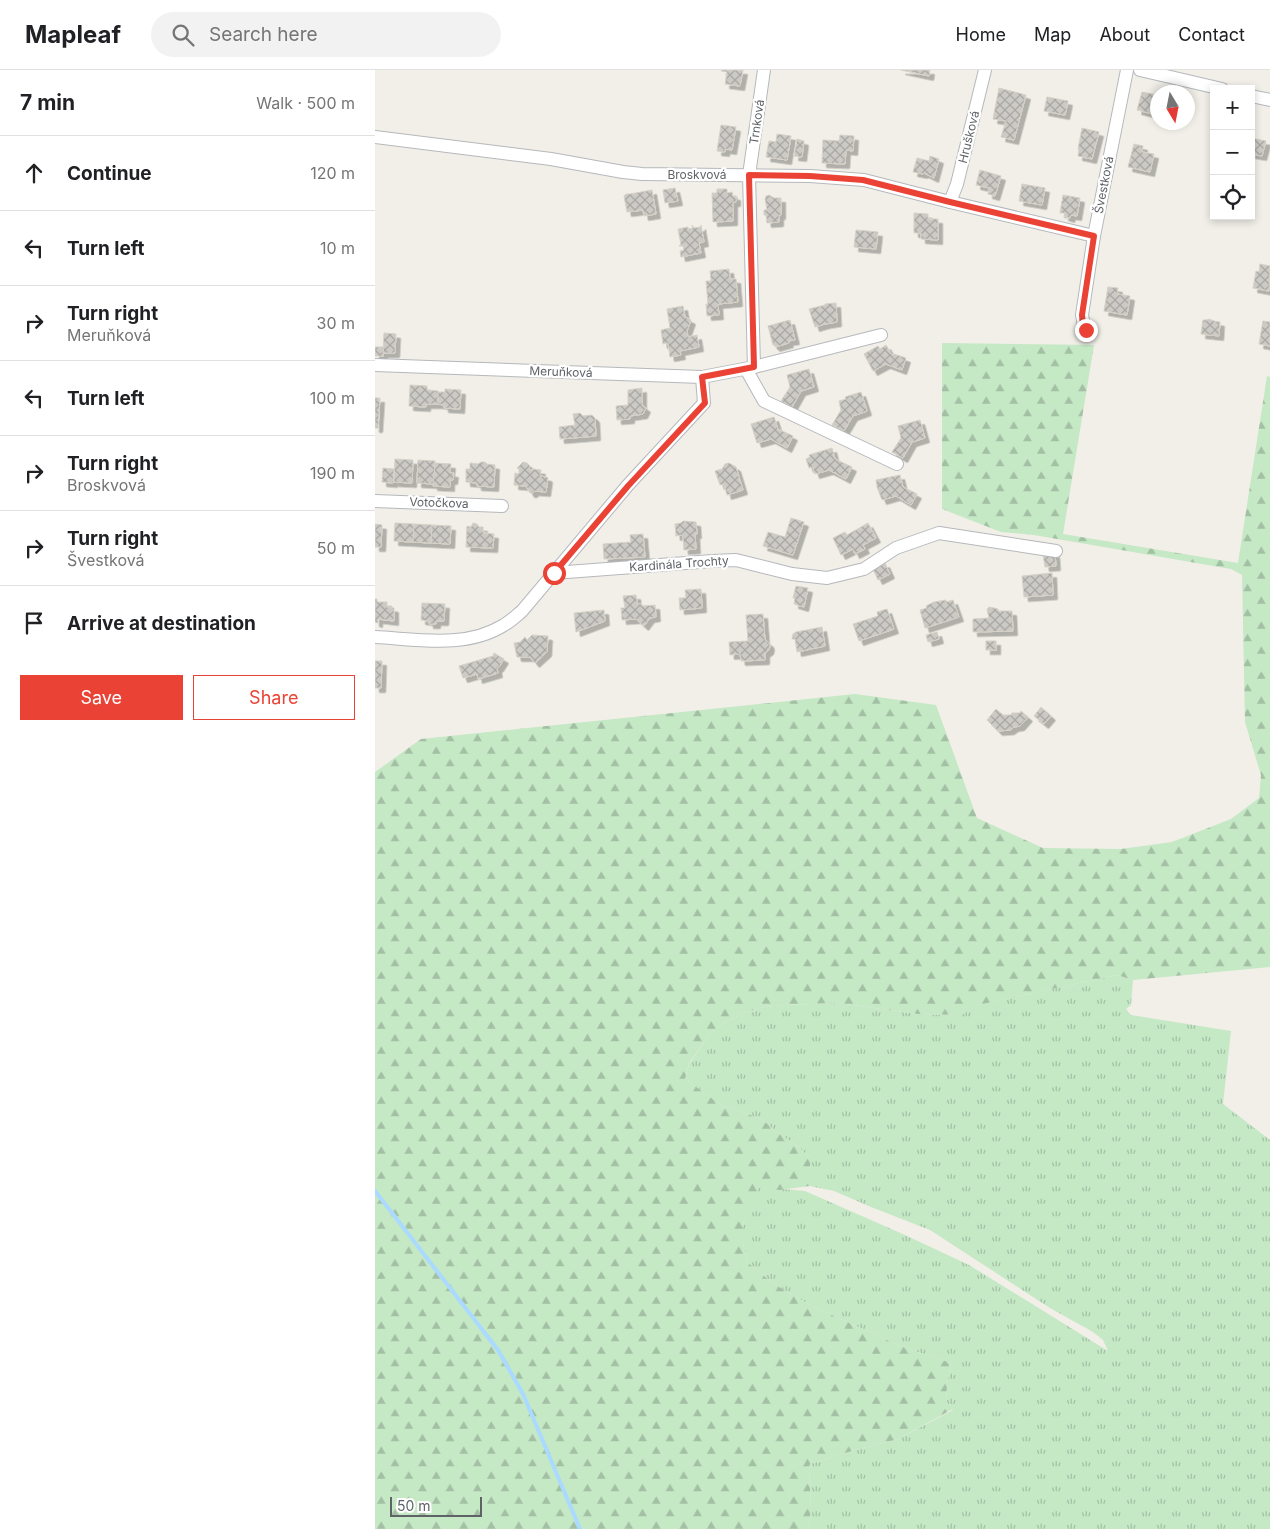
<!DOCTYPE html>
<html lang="en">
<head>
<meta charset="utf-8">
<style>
	body { margin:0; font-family:Inter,sans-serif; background:#f2f2f2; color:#202124 }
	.controls { position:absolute; right:15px; top:15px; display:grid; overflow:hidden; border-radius:0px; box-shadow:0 2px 8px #0003 }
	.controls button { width:45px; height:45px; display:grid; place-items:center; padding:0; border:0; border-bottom:1px solid #e0e0e0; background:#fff; color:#202124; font:25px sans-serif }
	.compass { position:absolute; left:775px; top:15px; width:45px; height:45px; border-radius:50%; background:#fff; box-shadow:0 2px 8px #0003; rotate:170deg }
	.scale { position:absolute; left:15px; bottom:12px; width:92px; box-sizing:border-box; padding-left:5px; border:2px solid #5f6368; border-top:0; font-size:14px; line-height:18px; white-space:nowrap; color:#5f6368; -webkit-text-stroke:4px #fff; paint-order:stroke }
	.stop { position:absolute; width:15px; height:15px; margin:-11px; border:4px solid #ea4335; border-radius:50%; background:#fff }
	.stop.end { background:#ea4335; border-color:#fff; box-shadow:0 1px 5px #0008 }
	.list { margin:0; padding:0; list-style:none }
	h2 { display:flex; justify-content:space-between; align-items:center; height:65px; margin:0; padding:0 20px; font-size:21px }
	h2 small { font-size:16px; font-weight:400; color:#757577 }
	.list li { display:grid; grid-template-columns:32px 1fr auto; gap:15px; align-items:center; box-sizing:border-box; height:75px; padding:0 20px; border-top:1px solid #e0e0e0 }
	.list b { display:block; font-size:19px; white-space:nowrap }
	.list p { margin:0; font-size:16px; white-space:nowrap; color:#757577 }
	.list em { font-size:16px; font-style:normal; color:#757577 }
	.actions { display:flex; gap:10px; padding:15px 20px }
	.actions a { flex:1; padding:11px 0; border:1px solid #ea4335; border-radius:0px; text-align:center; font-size:18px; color:#ea4335 }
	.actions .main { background:#ea4335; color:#fff }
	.icon { flex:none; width:28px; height:28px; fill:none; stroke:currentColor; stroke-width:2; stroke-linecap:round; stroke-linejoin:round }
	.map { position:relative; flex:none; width:895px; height:1459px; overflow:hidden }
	header { display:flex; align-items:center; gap:30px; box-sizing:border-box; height:70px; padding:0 25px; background:#fff; border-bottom:1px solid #e0e0e0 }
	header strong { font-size:24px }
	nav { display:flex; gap:28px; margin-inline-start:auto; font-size:18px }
	.search { width:350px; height:45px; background:#f2f2f2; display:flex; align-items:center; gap:12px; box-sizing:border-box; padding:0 18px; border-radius:28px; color:#757577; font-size:19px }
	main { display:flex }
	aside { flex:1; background:#fff }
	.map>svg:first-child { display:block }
	.grass { fill:url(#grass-tufts) }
	.forest { fill:url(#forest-firs) }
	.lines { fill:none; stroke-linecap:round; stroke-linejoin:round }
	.stream { stroke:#aadaff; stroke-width:4 }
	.building { fill:url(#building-cross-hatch); stroke:#d6d1c6; filter:url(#shadow) }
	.minor-casing { stroke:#b5b8bc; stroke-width:14 }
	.minor { stroke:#fff; stroke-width:12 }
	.route { stroke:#ea4335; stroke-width:6 }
	.labels { text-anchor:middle; stroke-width:4.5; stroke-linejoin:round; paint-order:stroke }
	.street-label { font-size:12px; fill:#5f6368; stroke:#fff }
</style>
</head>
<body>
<header>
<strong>Mapleaf</strong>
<div class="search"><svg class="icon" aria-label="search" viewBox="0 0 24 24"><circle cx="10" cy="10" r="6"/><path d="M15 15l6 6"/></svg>Search here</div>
<nav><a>Home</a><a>Map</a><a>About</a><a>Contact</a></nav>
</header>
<main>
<aside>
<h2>7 min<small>Walk · 500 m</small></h2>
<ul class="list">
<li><svg class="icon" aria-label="ahead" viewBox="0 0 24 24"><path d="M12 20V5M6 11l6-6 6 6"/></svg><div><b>Continue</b></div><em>120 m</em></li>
<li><svg class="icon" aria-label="left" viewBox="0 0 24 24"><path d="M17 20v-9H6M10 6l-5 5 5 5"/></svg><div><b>Turn left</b></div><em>10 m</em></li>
<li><svg class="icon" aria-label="right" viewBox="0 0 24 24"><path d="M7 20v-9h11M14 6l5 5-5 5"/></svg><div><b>Turn right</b><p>Meruňková</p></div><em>30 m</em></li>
<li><svg class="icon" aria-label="left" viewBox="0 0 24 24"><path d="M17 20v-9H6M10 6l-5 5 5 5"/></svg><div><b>Turn left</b></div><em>100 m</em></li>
<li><svg class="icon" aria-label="right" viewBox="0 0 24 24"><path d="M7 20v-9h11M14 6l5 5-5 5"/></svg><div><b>Turn right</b><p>Broskvová</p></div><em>190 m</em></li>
<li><svg class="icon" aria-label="right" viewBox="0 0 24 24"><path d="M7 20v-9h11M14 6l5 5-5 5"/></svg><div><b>Turn right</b><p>Švestková</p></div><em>50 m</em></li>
<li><svg class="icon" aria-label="arrive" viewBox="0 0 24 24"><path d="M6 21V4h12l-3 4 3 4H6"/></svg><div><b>Arrive at destination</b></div></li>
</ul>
<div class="actions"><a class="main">Save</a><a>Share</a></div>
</aside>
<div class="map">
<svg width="895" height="1459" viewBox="0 0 895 1459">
	<defs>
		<pattern id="grass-tufts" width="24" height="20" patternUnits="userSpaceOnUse" patternTransform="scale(1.25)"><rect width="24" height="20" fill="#c5e8c5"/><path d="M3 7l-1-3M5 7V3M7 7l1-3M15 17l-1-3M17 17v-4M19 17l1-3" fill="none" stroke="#a3c0a4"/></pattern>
		<pattern id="forest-firs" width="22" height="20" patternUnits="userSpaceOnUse" patternTransform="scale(1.25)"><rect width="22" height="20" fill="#c5e8c5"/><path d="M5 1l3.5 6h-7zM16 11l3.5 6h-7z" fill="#a3c0a4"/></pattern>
		<pattern id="building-cross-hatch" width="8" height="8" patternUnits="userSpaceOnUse" patternTransform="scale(1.25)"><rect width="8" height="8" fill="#cccac5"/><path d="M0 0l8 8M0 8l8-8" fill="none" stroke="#a9a8a4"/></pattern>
		<filter id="shadow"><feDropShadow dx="4.5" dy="4.5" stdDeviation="0" flood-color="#0004"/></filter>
	</defs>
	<rect width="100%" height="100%" fill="#f1efe8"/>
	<!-- grass -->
	<polygon class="grass" points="742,905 758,910 756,935 751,939 756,945 856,961 848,1034 895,1070 895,1459 433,1459 436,1441 434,1398 435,1394 480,1380 523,1369 578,1340 571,1332 572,1315 576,1293 525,1276 435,1235 399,1214 372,1192 368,1173 368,1154 384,1117 430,1121 530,1165 594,1195 733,1281 728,1270 718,1262 675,1238 555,1160 496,1137 459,1121 435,1116 435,1088 421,1075 400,1061 387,1049 346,1035 310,1009 314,994 333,967 347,954 364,945 384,938 407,935 463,933 543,944 586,945 602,935"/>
	<!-- forest -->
	<polygon class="forest" points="567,273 719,275 688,464 863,493 892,306 895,307 895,897 758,910 742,905 603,935 586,945 543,944 463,933 407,935 384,938 364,945 347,954 333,967 314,993 310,1009 346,1035 387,1049 400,1061 421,1075 435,1088 435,1116 404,1120 384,1118 368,1154 368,1173 372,1192 399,1214 435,1235 525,1276 576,1293 572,1315 571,1332 578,1339 523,1369 480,1380 435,1394 434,1398 436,1441 433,1459 0,1459 0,702 46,669 480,624 561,635 602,748 668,778 746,779 797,772 856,749 884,728 886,705 870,652 867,505 856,499 659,465 626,462 567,439"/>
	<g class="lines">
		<!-- stream -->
		<polyline class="stream" points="0,1121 123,1280 148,1324 205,1459"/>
	</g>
	<!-- building -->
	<g class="building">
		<polygon points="347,0 368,0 365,16 350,14 352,2 346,1"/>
		<polygon points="526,0 555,0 554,6"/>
		<polygon points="624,18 651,25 639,70 626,67 631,51 618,49"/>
		<polygon points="767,22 782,25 782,45 762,40"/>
		<polygon points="672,27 693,31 690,45 669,41"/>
		<polygon points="346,55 361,57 357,80 350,79 350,82 342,81"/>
		<polygon points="707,58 724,62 717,89 703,86 704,79 703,79"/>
		<polygon points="402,64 416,66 412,90 391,87 394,71 401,72"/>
		<polygon points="465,65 479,66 478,81 471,80 470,94 447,93 448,70 464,71"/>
		<polygon points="876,68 891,71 887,86 876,84"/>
		<polygon points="422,69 429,71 427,87 419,86"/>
		<polygon points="759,74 768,76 767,82 779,84 775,102 753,97"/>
		<polygon points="555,86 564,89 559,108 549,103 548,104 538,102 542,88 554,91"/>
		<polygon points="605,100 626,106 620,126 613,124 614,118 601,115"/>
		<polygon points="647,114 670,118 667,135 644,131"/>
		<polygon points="300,118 303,131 290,133 288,120"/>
		<polygon points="342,119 352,119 352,123 357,122 358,126 361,126 361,132 358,132 358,151 338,152 337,123 342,123"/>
		<polygon points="277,120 281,144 269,146 268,140 252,142 249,126 251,124 255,124"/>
		<polygon points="394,125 399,128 406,128 406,145 404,145 404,152 392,153 391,145 389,145 389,140 392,140 390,129 391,126"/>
		<polygon points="688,125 705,128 702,146 696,145 695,148 689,146 690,143 685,143"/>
		<polygon points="539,143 553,144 553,149 563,149 563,170 546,169 546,163 539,163"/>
		<polygon points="317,155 319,158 326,157 326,155 329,172 324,173 326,183 306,187 305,181 309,180 308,176 304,176 306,175 303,159 313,157 313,159 318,158"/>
		<polygon points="481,160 503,162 501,179 479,177"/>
		<polygon points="885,194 895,196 894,221 878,218 881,201 884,202"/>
		<polygon points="354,199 355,209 361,209 363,232 343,234 344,245 332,246 331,234 333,234 331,211 336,211 335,201"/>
		<polygon points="733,217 743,218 742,224 755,226 752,245 729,241"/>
		<polygon points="461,233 462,252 450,254 440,257 434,239 450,235 450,234"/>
		<polygon points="308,236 310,247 316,250 312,261 313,267 322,265 324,277 305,281 306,285 295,287 293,273 288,274 286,260 295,258 292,239"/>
		<polygon points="834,249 839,251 845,252 844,266 826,264 828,250 832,250"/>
		<polygon points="415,250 420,270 413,271 414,273 400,277 400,275 398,275 393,256"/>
		<polygon points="888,251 895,252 895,276 884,274"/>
		<polygon points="9,263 21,264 20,283 8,283"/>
		<polygon points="511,275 516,284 519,285 519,284 531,288 527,300 511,294 498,301 489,284 503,276 505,279"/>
		<rect x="0" y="277" width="8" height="9"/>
		<polygon points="434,299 439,317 426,321 417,337 406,331 415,317 412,305"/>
		<polygon points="35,315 52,316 52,320 63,321 63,334 51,334 51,337 34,336"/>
		<polygon points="267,318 267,335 271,338 268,344 255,346 255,349 242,350 241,336 253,335 253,320"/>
		<polygon points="70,319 86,320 85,339 69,338 69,335 63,334 63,322 70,322"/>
		<polygon points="486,322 492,341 478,346 469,361 457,355 466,340 464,331 471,329 470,327"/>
		<polygon points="0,328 5,328 3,358 0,358"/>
		<polygon points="205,343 208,346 217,345 220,348 221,366 185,369 184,357 200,355 198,344"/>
		<polygon points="399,347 403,359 418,366 412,378 396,369 382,373 376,354"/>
		<polygon points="545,350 550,368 537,372 528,388 517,382 526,368 523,356"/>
		<polygon points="457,378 460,389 477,397 471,409 454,400 440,404 438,397 434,398 431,389 435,387 434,385"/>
		<polygon points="20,389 38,390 37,413 19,412"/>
		<polygon points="43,390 60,391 59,414 42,413"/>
		<polygon points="106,392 110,392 112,394 120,395 119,417 102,416 102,413 91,412 91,399 95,399 95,393 103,394"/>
		<polygon points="148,392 152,393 155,396 154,399 156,400 158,399 166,400 165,406 172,407 173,408 171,422 159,421 158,423 155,423 151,416 139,415 140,403 144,404 144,399 142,398"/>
		<polygon points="60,393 76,394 75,403 79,403 78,410 75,410 75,417 58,416"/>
		<polygon points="354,393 361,397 368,420 352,425 349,414 345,415 340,401 347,399 350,394"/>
		<polygon points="8,398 19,399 18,413 7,412"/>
		<polygon points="525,405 528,417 542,424 536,435 521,426 507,430 502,417 501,410"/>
		<polygon points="416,448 429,452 418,485 388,476 393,462 410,467"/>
		<polygon points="308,451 321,452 322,464 320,464 321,479 309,480 308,467 306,465 301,466 300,454 306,453"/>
		<polygon points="20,453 39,454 38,472 19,471"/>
		<polygon points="98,453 102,454 104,457 108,457 108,463 119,464 118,478 91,477 92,456 96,457"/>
		<polygon points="493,453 501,468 488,475 490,479 480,484 478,479 466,485 458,468 470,462 472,465"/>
		<polygon points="0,454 7,455 6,477 0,477"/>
		<polygon points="39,454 57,455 56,473 38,472"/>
		<polygon points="57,455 76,456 75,474 56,473"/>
		<polygon points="268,464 270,487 229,489 228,474 256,472 255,465"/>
		<polygon points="680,483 681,496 670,497 668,484"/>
		<polygon points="510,493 515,504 503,510 498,499"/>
		<polygon points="677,503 678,525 649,527 647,506"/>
		<polygon points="421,516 433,518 429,537 419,534 420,528 418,528"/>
		<polygon points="326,519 327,538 305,540 304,528 311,528 310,520"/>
		<polygon points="261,525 262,534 267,534 267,536 280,535 281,547 275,548 269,556 261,549 247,550 246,538 250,538 248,526"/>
		<polygon points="0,529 2,529 2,532 12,532 12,537 19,538 19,551 3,549 3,553 0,552"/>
		<polygon points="571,530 571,532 578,530 584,547 550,558 545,540 552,538 551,536 559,532"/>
		<polygon points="47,533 70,534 69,551 61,551 61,554 54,554 54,551 46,550"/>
		<polygon points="614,537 623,539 623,541 637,541 638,561 598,562 598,549 614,548 612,539"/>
		<polygon points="512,539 519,559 484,571 478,554 503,546 502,542"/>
		<polygon points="229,540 230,551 201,562 199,543"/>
		<polygon points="388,544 390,570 394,573 395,576 394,580 390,583 390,590 366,591 365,584 355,585 354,572 373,571 371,545"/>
		<polygon points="447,557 450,576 422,582 420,569 417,569 418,564 421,562"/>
		<polygon points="562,562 564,569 553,572 551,565"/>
		<polygon points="157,565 173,566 172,582 160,593 155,587 142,587 139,573 145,572 150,567 152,570"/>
		<rect x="611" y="571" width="10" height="9"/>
		<polygon points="119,583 129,589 124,597 122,598 123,603 103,609 102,604 88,608 84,596 118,586"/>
		<polygon points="0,591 7,591 6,618 0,618"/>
		<polygon points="666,637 676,646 669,654 659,646"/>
		<polygon points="621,639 628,645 636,645 637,643 645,643 646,641 653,647 645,656 639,657 635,660 623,661 612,650"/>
	</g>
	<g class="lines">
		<!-- minor casing -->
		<g class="minor-casing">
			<g id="minor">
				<polyline points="765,0 847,19"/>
				<polyline points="876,26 895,30"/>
				<polyline points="0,67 176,89 248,102 267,104 435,106 489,110 575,132 719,166"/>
				<polyline points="575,132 582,114 610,0"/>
				<polyline points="711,260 709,256 707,245 719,166 752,0"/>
				<polyline points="0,295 327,307 379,297 506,265"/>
				<polyline points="379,297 374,105 389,0"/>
				<polyline points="371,299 389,331 522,394"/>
				<polyline points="0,431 127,436"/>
				<polyline points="179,503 337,491 361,490 417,504 452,508 489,499 521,478 564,463 681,481"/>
				<path d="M0,567C42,569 91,579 129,555C136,551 141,546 147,541L253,415L329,333L327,307"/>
			</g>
		</g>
		<!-- minor -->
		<use href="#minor" class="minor"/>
	</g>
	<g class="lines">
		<!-- route -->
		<polyline class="route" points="179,503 253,416 330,333 327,307 379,297 374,105 435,106 488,110 575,132 719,166 707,245 708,256 711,260"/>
	</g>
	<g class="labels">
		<!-- street labels -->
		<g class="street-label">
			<text transform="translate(382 52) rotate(-82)" y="4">Trnková</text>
			<text transform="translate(594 67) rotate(-76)" y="4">Hrušková</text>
			<text x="322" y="109">Broskvová</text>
			<text transform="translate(729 115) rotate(-79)" y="4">Švestková</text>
			<text transform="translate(186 302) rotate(2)" y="4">Meruňková</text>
			<text transform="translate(64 433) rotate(2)" y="4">Votočkova</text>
			<text transform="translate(304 494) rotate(-4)" y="4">Kardinála Trochty</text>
		</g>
	</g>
</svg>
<div class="controls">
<button>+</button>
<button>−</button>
<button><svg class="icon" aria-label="locate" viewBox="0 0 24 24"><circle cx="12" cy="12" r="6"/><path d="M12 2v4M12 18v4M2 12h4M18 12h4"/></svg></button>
</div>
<svg class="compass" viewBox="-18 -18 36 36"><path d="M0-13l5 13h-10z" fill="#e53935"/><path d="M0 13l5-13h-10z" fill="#757577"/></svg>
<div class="scale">50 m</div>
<div class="stop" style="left:179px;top:503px"></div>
<div class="stop end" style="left:711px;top:260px"></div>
</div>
</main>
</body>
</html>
